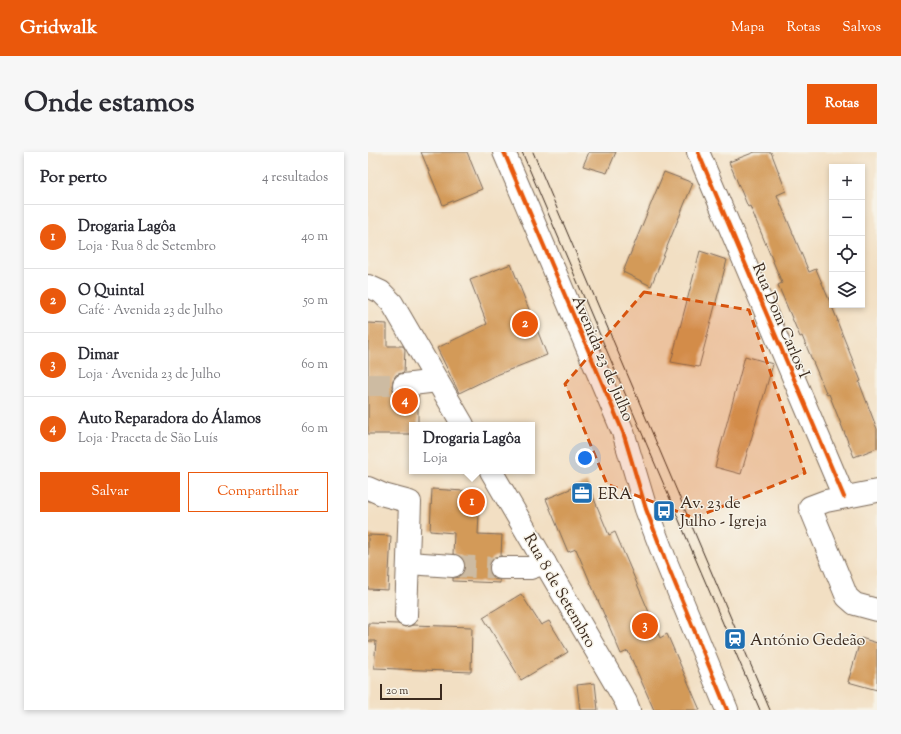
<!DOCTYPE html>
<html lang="pt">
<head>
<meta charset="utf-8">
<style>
	body { margin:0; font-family:"Sorts Mill Goudy",serif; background:#f7f7f7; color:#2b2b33 }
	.controls { position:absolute; right:12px; top:12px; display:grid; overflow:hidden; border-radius:0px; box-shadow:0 2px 6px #0003 }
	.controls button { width:36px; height:36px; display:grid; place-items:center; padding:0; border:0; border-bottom:1px solid #e1e1e2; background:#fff; color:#2b2b33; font:20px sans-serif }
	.scale { position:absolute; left:12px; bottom:10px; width:62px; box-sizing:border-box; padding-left:4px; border:2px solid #3b2a1e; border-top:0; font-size:11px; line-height:14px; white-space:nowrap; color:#3b2a1e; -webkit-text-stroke:3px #f7f3e8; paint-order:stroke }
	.you { position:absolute; left:217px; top:306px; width:14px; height:14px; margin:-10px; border:3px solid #fff; border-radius:50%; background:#1a73e8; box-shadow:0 0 0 6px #1a73e833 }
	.badge { display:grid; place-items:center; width:26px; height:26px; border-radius:50%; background:#ea580c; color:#fff; font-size:13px; font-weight:700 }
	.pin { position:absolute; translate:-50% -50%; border:2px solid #fff; box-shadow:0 1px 4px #0006 }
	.popup { position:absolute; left:41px; top:270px; width:126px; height:52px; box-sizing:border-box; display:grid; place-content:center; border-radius:0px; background:#fff; filter:drop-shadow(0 1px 3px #0005); font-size:13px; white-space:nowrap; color:#7c7c81 }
	.popup b { font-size:15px; color:#2b2b33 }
	.popup::after { content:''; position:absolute; left:50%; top:100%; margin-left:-8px; border:8px solid transparent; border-top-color:#fff }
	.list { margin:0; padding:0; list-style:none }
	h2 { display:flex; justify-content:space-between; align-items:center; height:52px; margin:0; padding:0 16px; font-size:17px }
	h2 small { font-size:13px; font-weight:400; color:#7c7c81 }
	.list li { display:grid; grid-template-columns:26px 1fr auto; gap:12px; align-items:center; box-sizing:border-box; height:64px; padding:0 16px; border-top:1px solid #e1e1e2 }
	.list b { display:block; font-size:15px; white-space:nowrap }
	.list p { margin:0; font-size:13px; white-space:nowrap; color:#7c7c81 }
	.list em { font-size:13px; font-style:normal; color:#7c7c81 }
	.actions { display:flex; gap:8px; padding:12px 16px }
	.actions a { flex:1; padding:9px 0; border:1px solid #ea580c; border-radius:0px; text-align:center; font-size:14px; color:#ea580c }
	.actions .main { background:#ea580c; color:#fff }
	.icon { flex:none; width:22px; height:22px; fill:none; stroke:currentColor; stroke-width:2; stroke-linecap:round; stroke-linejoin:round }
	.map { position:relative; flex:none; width:509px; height:558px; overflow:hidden; border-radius:0px }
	header { display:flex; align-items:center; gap:24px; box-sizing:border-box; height:56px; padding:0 20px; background:#ea580c; color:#fff }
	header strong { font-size:19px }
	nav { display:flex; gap:22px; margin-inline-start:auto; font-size:14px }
	.intro { display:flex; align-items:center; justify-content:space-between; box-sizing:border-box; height:96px; padding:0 24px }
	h1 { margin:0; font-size:28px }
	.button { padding:10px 18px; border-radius:0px; background:#ea580c; color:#fff; font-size:14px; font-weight:700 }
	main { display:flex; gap:24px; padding:0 24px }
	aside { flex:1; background:#fff; border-radius:0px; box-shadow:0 2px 6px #0003 }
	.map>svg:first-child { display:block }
	.building { fill:#d39a58 }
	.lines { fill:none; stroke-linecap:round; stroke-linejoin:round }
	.street-tunnel { stroke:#cdbba2; stroke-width:22; stroke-dasharray:22 11; stroke-linecap:butt }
	.street-casing { stroke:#7b6958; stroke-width:24 }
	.secondary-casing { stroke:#7b6958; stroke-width:24 }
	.primary-casing { stroke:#7b6958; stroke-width:24 }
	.street { stroke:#fff; stroke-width:22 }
	.secondary { stroke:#fff; stroke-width:22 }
	.primary { stroke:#fff; stroke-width:22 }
	.tram { stroke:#3b2a1e; stroke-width:1 }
	.cycleway-casing { stroke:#f7f3e8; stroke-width:6 }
	.cycleway { stroke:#e8590c; stroke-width:4 }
	.marked { fill:#d7540e; fill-opacity:0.2; stroke:#d7540e; stroke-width:3; stroke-dasharray:8 5; stroke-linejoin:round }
	.labels { text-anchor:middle; stroke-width:3; stroke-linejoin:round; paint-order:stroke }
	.street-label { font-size:16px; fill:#3b2a1e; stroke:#f7f3e8 }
	.poi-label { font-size:16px; fill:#3b2a1e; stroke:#f7f3e8; text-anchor:start }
</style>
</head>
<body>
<header>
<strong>Gridwalk</strong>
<nav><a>Mapa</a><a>Rotas</a><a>Salvos</a></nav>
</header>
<div class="intro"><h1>Onde estamos</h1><a class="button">Rotas</a></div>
<main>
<aside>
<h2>Por perto<small>4 resultados</small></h2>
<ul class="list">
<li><span class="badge">1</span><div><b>Drogaria Lagôa</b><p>Loja · Rua 8 de Setembro</p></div><em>40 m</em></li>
<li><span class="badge">2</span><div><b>O Quintal</b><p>Café · Avenida 23 de Julho</p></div><em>50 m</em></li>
<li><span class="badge">3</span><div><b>Dimar</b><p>Loja · Avenida 23 de Julho</p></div><em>60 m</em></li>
<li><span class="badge">4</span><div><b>Auto Reparadora do Álamos</b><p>Loja · Praceta de São Luís</p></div><em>60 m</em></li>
</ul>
<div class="actions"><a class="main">Salvar</a><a>Compartilhar</a></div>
</aside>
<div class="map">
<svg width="509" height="558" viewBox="0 0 509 558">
	<rect width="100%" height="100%" fill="#f7f3e8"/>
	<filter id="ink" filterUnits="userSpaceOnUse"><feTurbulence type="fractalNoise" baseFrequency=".025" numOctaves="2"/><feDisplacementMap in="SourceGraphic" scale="8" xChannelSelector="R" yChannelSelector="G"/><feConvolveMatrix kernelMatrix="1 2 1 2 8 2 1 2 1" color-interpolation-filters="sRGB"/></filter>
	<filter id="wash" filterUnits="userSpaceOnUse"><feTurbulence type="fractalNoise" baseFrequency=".012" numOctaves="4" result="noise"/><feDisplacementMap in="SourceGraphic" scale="16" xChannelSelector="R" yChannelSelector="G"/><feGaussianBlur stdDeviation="0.9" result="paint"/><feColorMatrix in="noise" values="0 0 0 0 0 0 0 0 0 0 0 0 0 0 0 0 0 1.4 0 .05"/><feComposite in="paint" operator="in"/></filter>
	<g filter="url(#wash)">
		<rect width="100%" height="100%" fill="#f2dfc3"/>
		<g id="blocks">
			<!-- building -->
			<g class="building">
				<polygon points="53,0 99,0 114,37 75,53"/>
				<polygon points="221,0 248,0 239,21 215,14"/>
				<polygon points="387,0 403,0 418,39 409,43 441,120 448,117 470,169 469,169 493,229 491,230 509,277 509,296 486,305 461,242 459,243 434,184 432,185 410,133 414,131 382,54 380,55 361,10"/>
				<polygon points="296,20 325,31 283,134 255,120"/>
				<polygon points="332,99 359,108 331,215 303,210"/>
				<polygon points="143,112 179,203 126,224 91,241 69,196 119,172 102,128"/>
				<polygon points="0,171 19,172 19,194 35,194 37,197 36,220 28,223 25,228 24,234 26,240 31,245 38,245 50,244 50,273 44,273 44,282 0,282"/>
				<polygon points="377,204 405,212 373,322 347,315"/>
				<polygon points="219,330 241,383 247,380 292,486 299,482 332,558 286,558 260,499 253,502 208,397 200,400 178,347"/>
				<polygon points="64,337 112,340 110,382 134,383 133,404 126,405 122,410 121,416 122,423 126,427 132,428 132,431 85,429 85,426 91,425 96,421 97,415 96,409 92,404 85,402 86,381 62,379"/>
				<polygon points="0,383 23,384 20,438 0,437"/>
				<polygon points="153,442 173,473 181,469 200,500 153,528 115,465"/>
				<polygon points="0,471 30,472 37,475 45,473 104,475 103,520 6,516 8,489 0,489"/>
				<polygon points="493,486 509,491 509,538 480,530"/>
				<polygon points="227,531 230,558 212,558 209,533"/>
			</g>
		</g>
	</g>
	<g filter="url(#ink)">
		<use href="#blocks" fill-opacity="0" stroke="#7b6958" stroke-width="1"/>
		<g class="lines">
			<!-- street-tunnel -->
			<g class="street-tunnel">
				<polyline points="0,233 36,233"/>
				<polyline points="85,414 133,416"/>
			</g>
			<!-- street casing -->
			<g class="street-casing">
				<g id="street">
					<polyline points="330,0 476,345"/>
					<polyline points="36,233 69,229"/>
					<polyline points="0,336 16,343 42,350 38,463"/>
					<polyline points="509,339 458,349 442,355 479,445 487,452 509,458"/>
					<polyline points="40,411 85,414"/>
					<polyline points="133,416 162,416 177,411"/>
				</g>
			</g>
			<!-- secondary casing -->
			<g class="secondary-casing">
				<g id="secondary">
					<polyline points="0,134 13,140 24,151 95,273"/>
					<polyline points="123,319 258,550 261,558"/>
				</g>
			</g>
			<!-- primary casing -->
			<g class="primary-casing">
				<polyline id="primary" points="136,0 255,280 278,357 297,407 359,558"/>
			</g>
			<!-- street -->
			<use href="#street" class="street"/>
			<!-- secondary -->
			<use href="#secondary" class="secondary"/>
			<!-- primary -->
			<use href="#primary" class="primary"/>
			<!-- tram -->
			<g class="tram">
				<polyline points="154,0 392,558"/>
				<polyline points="165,0 402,558"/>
			</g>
			<!-- cycleway casing -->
			<g class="cycleway-casing">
				<g id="cycleway">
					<polyline points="136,0 255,280 278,357 297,407 359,558"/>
					<polyline points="330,0 476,345"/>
				</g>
			</g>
			<!-- cycleway -->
			<use href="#cycleway" class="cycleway"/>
		</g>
	</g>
	<!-- marked area -->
	<path class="marked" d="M276,140L381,158L437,321L326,366L239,332L197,232Z"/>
	<!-- icons -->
	<defs>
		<g id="office-square" transform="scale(1.15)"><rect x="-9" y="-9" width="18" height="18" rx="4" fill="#1f6fb2" stroke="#f7f3e8"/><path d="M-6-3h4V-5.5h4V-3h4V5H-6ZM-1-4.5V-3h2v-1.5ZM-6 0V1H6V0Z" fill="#fff"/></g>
		<g id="bus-square" transform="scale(1.15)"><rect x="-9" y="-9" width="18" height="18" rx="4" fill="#1f6fb2" stroke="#f7f3e8"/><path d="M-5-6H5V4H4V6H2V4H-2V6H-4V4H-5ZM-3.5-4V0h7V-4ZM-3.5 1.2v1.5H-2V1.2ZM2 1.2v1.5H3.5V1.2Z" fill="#fff"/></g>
		<g id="station-square" transform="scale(1.15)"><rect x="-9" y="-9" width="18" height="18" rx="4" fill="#1f6fb2" stroke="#f7f3e8"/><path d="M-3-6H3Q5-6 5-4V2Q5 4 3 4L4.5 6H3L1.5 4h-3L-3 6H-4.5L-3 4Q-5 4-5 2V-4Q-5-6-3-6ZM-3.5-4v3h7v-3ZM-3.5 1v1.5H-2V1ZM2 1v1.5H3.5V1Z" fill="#fff"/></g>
	</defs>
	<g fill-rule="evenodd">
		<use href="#office-square" x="214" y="341"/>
		<use href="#bus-square" x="296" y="359"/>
		<use href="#station-square" x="367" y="487"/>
	</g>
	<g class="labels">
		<!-- street labels -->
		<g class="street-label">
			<text transform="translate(414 168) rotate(67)" y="6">Rua Dom Carlos I</text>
			<text transform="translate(236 206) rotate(67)" y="6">Avenida 23 de Julho</text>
			<text transform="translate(193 438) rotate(60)" y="6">Rua 8 de Setembro</text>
		</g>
		<!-- poi labels -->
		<g class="poi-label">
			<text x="230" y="347">ERA</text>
			<text x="312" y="356">Av. 23 de<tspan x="312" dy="18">Julho - Igreja</tspan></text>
			<text x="382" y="493">António Gedeão</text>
		</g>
	</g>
</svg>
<div class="controls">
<button>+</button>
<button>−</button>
<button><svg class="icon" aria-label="locate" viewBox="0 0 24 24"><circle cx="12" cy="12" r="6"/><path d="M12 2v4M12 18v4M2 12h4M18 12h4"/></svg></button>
<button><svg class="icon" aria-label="layers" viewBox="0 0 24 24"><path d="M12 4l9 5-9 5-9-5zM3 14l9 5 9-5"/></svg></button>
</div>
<div class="scale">20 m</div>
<div class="you"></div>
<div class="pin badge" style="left:104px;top:350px">1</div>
<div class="popup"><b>Drogaria Lagôa</b>Loja</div>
<div class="pin badge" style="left:157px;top:172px">2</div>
<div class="pin badge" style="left:277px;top:474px">3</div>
<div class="pin badge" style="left:37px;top:249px">4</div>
</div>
</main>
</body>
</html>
